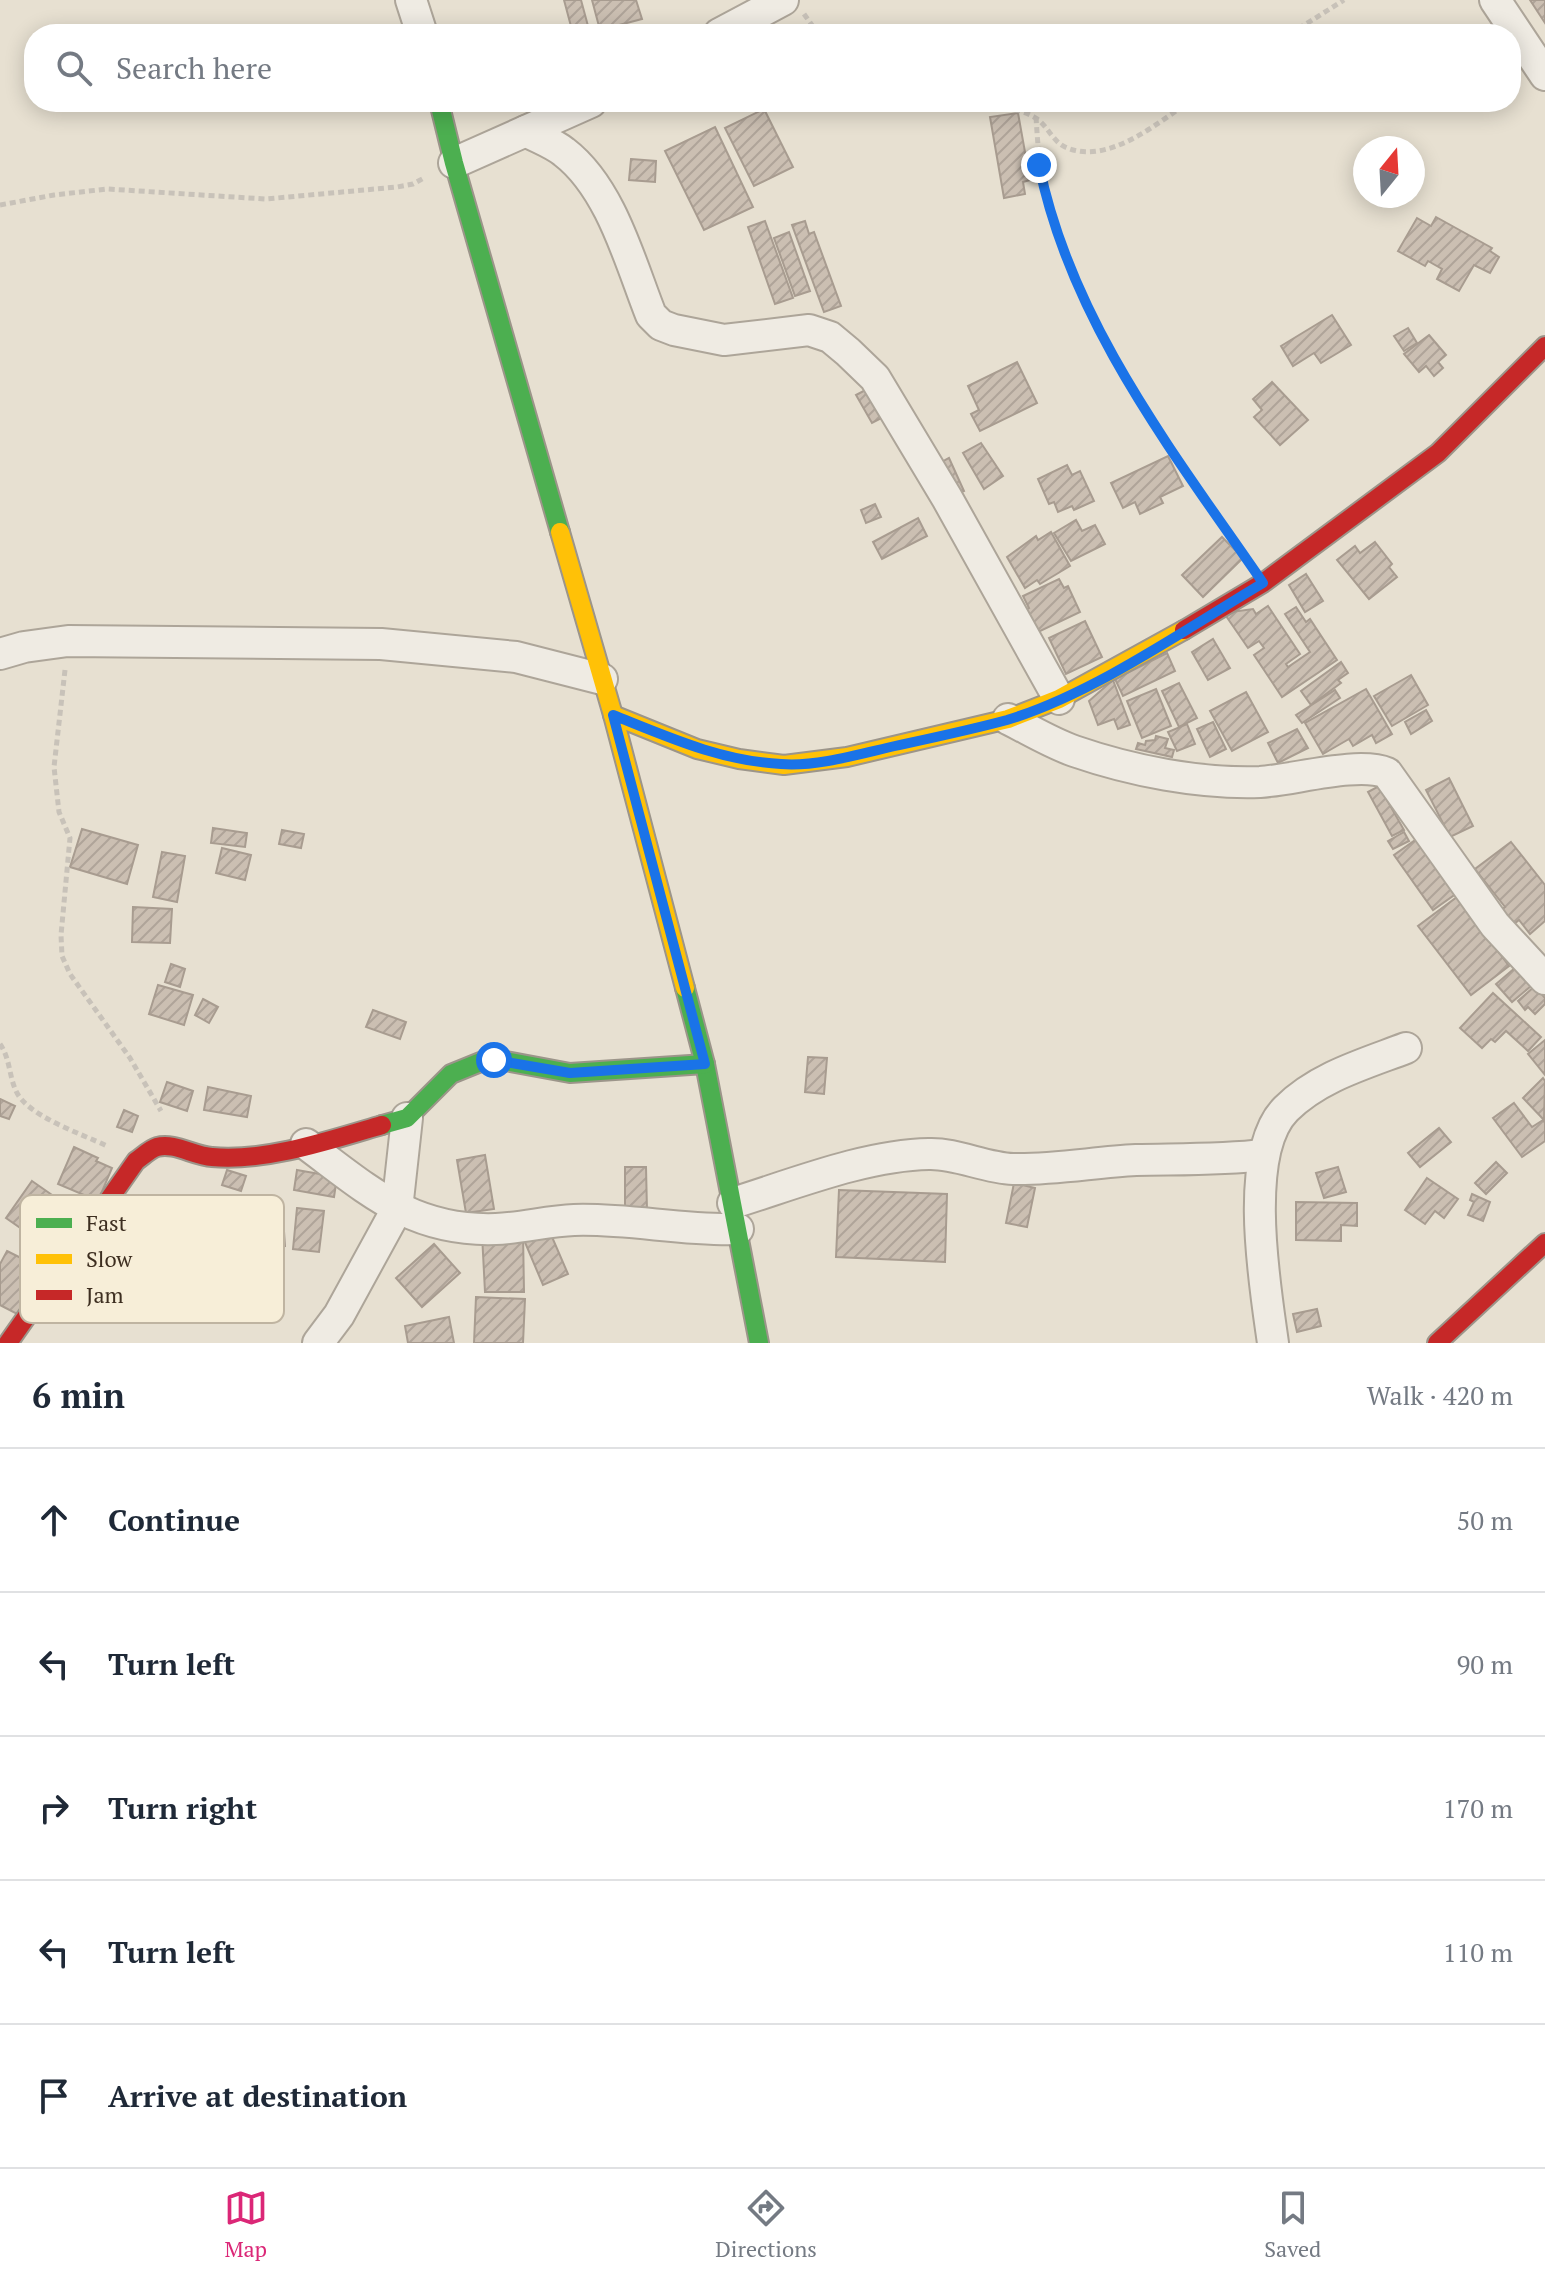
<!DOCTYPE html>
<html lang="en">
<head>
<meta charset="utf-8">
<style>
	body { margin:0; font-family:"PT Serif",serif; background:#f6f6f7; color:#1f2937 }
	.compass { position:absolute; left:1353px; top:136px; width:72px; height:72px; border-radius:50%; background:#fff; box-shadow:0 4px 20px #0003; rotate:18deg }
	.stop { position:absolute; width:24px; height:24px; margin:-18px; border:6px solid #1a73e8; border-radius:50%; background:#fff }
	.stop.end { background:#1a73e8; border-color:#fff; box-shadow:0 2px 8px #0008 }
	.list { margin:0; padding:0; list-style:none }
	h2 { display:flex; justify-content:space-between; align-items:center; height:104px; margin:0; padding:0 32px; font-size:34px }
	h2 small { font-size:26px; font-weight:400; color:#747a83 }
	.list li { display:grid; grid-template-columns:52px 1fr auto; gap:24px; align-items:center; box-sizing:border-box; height:144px; padding:0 32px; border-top:2px solid #e0e1e3 }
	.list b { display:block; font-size:30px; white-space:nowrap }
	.list em { font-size:26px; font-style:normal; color:#747a83 }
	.icon { flex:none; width:44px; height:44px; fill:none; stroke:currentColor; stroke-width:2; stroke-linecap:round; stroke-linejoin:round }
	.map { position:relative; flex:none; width:1545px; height:1343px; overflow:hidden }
	.search { position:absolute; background:#fff; box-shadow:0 4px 20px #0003; left:24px; right:24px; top:24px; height:88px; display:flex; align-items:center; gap:20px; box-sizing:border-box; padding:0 28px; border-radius:32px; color:#747a83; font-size:30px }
	.sheet { height:824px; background:#fff }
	nav { display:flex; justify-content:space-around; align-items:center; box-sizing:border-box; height:112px; border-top:2px solid #e0e1e3; background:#fff; font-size:22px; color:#747a83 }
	nav a { display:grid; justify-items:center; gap:4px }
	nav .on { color:#db2777 }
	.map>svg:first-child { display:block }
	.building { fill:url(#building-hatch); stroke:#a89c90; stroke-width:2 }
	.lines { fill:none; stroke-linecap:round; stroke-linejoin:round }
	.street-casing { stroke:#ada599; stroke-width:34 }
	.fast-casing { stroke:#9c958a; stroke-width:22 }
	.slow-casing { stroke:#9c958a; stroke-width:22 }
	.jam-casing { stroke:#9c958a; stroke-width:22 }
	.path { stroke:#c8c2b9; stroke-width:5; stroke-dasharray:6 4; stroke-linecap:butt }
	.street { stroke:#efebe3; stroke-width:30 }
	.fast { stroke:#4caf50; stroke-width:18 }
	.slow { stroke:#ffc107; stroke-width:18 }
	.jam { stroke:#c62828; stroke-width:18 }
	.route { stroke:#1a73e8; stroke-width:10 }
	.key { fill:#f7eed8; stroke:#bfb4a1; stroke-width:2 }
	.key-label { font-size:22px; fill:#3d2e20 }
</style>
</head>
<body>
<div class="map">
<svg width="1545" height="1343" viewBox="0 0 1545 1343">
	<defs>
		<pattern id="building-hatch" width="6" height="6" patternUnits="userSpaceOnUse" patternTransform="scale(2)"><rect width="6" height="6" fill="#cbbfb2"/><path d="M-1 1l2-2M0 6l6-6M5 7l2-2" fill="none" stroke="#afa499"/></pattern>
	</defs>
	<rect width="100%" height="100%" fill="#e7e0d1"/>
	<!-- building -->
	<g class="building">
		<polygon points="564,0 581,0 588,26 572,30"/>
		<polygon points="592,0 636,0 642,19 600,30"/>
		<polygon points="1530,0 1545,0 1545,23"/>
		<polygon points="764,109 793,167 754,186 725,128"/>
		<polygon points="1018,113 1030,180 1023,182 1025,194 1004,198 990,117"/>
		<polygon points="715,127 753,207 704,230 665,151"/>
		<polygon points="631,159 656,161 655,182 629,180"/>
		<polygon points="1436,217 1492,248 1490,251 1499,257 1490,273 1474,265 1459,291 1437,279 1442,269 1428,261 1425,266 1398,251 1417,218 1431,226"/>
		<polygon points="765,221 793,298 775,304 748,227"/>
		<polygon points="805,221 809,234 814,232 841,306 824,312 792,225"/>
		<polygon points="789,232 810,291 795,296 774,238"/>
		<polygon points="1332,315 1351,345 1321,363 1314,353 1293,366 1281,346"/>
		<polygon points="1408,328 1417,343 1404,351 1394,336"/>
		<polygon points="1429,335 1446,355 1438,362 1443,368 1434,376 1426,366 1419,372 1404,354"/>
		<polygon points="1017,362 1037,403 980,431 971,414 979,410 968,386"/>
		<polygon points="1272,382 1308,420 1280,445 1254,417 1262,410 1253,399"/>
		<polygon points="875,385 891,413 872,423 856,395"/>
		<polygon points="981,443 1003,476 984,489 963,453"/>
		<polygon points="1168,456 1183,486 1160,497 1163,503 1140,514 1135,502 1123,508 1111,483"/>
		<polygon points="949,458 964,491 955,495 940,463"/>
		<polygon points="1067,465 1072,475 1080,471 1094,501 1074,510 1072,506 1058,512 1054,502 1049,504 1038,479"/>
		<polygon points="875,504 881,517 866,523 861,510"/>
		<polygon points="918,518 927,536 882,559 873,542"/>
		<polygon points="1076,520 1082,531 1095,525 1105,544 1071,561 1054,533"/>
		<polygon points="1051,532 1070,566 1040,584 1037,580 1025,588 1007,557 1036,536 1038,540"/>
		<polygon points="1222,537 1243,558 1203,597 1182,575"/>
		<polygon points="1375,542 1392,564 1389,567 1397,577 1369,599 1337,560 1355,546 1360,553"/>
		<polygon points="1306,574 1323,601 1305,612 1289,585"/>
		<polygon points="1059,579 1064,588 1068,586 1080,612 1034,634 1023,611 1029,608 1023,596"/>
		<polygon points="1268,606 1300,654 1286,664 1288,667 1310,652 1285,614 1296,607 1306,622 1310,619 1337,660 1282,697 1254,655 1264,648 1259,641 1248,648 1224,613 1253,609 1256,614"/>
		<polygon points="1085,621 1102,657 1066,674 1049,638"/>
		<polygon points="1213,639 1230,668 1208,680 1192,652"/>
		<polygon points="1167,653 1175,671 1123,696 1115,679"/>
		<polygon points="1341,662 1348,673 1338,680 1341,683 1311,705 1301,691"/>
		<polygon points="1411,675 1428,705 1392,726 1374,696"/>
		<polygon points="1113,680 1130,725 1118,729 1114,719 1098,725 1089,701"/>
		<polygon points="1179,683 1197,718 1179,727 1162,691"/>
		<polygon points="1156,689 1171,726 1142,738 1127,701"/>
		<polygon points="1366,689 1392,734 1376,743 1372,735 1353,746 1349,739 1323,754 1305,723"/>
		<polygon points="1335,690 1340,698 1302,723 1296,715"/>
		<polygon points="1246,692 1268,732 1232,751 1210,711"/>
		<polygon points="1426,710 1432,721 1411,734 1405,722"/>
		<polygon points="1213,722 1226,749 1210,757 1197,729"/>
		<polygon points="1187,724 1195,744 1177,751 1168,732"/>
		<polygon points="1297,729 1308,748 1278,763 1268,743"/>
		<polygon points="1156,736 1168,739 1165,748 1174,750 1172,757 1136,749 1138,743 1145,745 1146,741 1155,740"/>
		<polygon points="1449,778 1473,826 1450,837 1426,790"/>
		<polygon points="1379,786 1404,830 1392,836 1368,792"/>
		<polygon points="213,828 247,833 245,847 211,843"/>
		<polygon points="82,829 138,845 127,884 70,867"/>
		<polygon points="282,830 304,834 301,848 279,844"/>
		<polygon points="1404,832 1409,841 1393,849 1388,841"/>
		<polygon points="1421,836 1460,891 1433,910 1394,855"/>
		<polygon points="1511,842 1545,885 1545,921 1530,934 1519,920 1514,924 1502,909 1505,907 1475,869"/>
		<polygon points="222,848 251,855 245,880 216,873"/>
		<polygon points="162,852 185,856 177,902 153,897"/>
		<polygon points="1457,897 1509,966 1471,995 1418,926"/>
		<polygon points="133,907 172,909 170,943 132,942"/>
		<polygon points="1522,962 1537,981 1512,1002 1496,984"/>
		<polygon points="171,964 185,969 180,987 165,982"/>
		<polygon points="158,985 193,995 184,1025 149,1014"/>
		<polygon points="1535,986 1545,998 1545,1004 1535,1014 1528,1007 1525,1010 1518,1001"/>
		<polygon points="1493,993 1541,1037 1528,1051 1506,1031 1495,1042 1491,1039 1482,1048 1460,1028"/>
		<polygon points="203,999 218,1007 209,1023 195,1015"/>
		<polygon points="373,1010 406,1022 400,1039 366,1027"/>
		<polygon points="1545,1040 1545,1075 1528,1054"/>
		<polygon points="808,1057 827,1058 824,1094 805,1092"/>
		<polygon points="1543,1078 1545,1081 1544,1120 1523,1098"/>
		<polygon points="167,1082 193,1091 187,1111 160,1102"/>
		<polygon points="208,1087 251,1096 247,1117 204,1110"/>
		<polygon points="0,1099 15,1106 9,1119 0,1116"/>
		<polygon points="1514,1103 1532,1127 1543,1120 1545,1123 1545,1141 1522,1157 1493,1118"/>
		<polygon points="124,1110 138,1116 132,1132 117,1127"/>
		<polygon points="1439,1128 1451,1142 1420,1167 1408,1153"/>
		<polygon points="74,1147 98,1158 96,1161 112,1168 98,1201 58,1184"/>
		<polygon points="485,1155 494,1209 466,1213 457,1160"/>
		<polygon points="1496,1162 1507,1173 1486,1194 1475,1183"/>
		<polygon points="625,1167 646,1167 647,1211 625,1210"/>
		<polygon points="1338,1167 1346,1192 1324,1198 1316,1173"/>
		<polygon points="227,1170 246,1176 241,1191 222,1185"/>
		<polygon points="297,1170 337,1177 334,1197 294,1190"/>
		<polygon points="1427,1178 1458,1199 1444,1218 1435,1211 1425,1224 1405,1210"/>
		<polygon points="32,1181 65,1204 62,1209 81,1222 68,1240 52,1228 42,1243 6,1218"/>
		<polygon points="1014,1183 1035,1188 1027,1227 1006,1223"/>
		<polygon points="839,1190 947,1194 945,1262 836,1257"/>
		<polygon points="1472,1194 1490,1202 1483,1221 1468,1215 1474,1202 1470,1200"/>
		<polygon points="282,1202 285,1246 231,1248 228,1204"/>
		<polygon points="1296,1202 1357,1203 1357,1226 1341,1225 1341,1241 1296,1240"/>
		<polygon points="297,1208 324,1211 319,1252 293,1249"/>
		<polygon points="549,1230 568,1274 543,1285 524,1240"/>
		<polygon points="523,1233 524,1292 485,1292 482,1234"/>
		<polygon points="434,1244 460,1273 422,1307 396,1278"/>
		<polygon points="7,1251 43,1269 19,1315 0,1305 0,1264"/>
		<polygon points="476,1297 525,1299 523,1343 474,1343"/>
		<polygon points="1317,1309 1321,1326 1297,1332 1293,1314"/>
		<polygon points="449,1317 454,1343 408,1343 405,1326"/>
	</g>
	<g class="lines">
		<!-- street casing -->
		<g class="street-casing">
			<g id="street">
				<polyline points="411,0 422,34"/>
				<polyline points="1495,0 1545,75"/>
				<polyline points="719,34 783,0"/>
				<path d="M526,131C538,138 553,143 564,152C611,188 630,262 651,315L661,325L674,330L724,340L809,330L830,337L848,352L875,378L947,498L1059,699"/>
				<polyline points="454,163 591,102"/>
				<polyline points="0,654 24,647 68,641 381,644 516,657 602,679"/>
				<path d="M1008,719C1030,730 1051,743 1074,751C1132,771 1199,784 1260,782C1294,780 1358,761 1387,773L1495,925L1545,979"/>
				<path d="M306,1144C368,1190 412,1232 496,1229C522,1228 548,1221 574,1220C628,1218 683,1231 738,1229"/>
				<path d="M733,1203C794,1184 866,1155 929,1154C956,1153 985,1168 1013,1169C1054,1170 1095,1162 1136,1160C1179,1159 1221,1160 1264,1155"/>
				<polyline points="318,1343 339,1315 397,1209 407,1118"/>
				<path d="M1273,1343C1265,1286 1242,1153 1286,1109C1318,1077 1364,1064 1406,1048"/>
			</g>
		</g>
		<!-- fast casing -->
		<g class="fast-casing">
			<g id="fast">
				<polyline points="439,102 454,163 560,532"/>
				<polyline points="685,988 705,1064 759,1343"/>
				<polyline points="382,1125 407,1118 451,1074 483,1061 505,1061 570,1073 705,1064"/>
			</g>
		</g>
		<!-- slow casing -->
		<g class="slow-casing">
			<g id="slow">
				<polyline points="560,532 613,715 685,988"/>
				<polyline points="613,715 697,749 739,759 784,765 847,757 1008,719 1059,699 1184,630"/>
			</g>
		</g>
		<!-- jam casing -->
		<g class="jam-casing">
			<g id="jam">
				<polyline points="1184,630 1263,583 1438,453 1545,346"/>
				<path d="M8,1343L136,1161C142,1157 150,1149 157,1147C174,1142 194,1156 212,1157C266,1162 331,1140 382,1125"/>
				<polyline points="1437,1343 1545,1243"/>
			</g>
		</g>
		<!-- path -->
		<g class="path">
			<polyline points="804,14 814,28 827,34"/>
			<polyline points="1290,34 1344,0"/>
			<path d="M955,102C980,108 1012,104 1034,117C1047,124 1052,141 1065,147C1107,166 1156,124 1189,102"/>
			<path d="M1036,117C1038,148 1040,178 1048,207C1084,336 1170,447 1245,555"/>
			<polyline points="0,205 54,195 107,189 266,199 397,187 413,184 424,178"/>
			<polyline points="65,670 54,767 59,812 70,838 61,935 62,956 70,974 130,1058 161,1111"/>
			<path d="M0,1044C10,1058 9,1076 16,1091C27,1116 82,1134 107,1146"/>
		</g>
		<!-- street -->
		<use href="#street" class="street"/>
		<!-- fast -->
		<use href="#fast" class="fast"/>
		<!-- slow -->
		<use href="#slow" class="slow"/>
		<!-- jam -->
		<use href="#jam" class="jam"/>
	</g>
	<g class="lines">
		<!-- route -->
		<path class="route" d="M494,1060L570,1073L705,1064L613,715C668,737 721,761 781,764C816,767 860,754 895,746C932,738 970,730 1007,720C1093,694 1186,629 1263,583C1174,453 1071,323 1039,165"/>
	</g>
	<!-- legend -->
	<rect x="20" y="1195" width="264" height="128" rx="12" class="key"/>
	<rect x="36" y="1218" width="36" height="10" fill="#4caf50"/>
	<rect x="36" y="1254" width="36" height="10" fill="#ffc107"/>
	<rect x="36" y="1290" width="36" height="10" fill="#c62828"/>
	<g class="key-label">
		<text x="86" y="1231">Fast</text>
		<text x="86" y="1267">Slow</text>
		<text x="86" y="1303">Jam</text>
	</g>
</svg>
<svg class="compass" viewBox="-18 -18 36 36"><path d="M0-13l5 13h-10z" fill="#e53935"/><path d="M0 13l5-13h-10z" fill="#747a83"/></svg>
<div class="stop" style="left:494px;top:1060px"></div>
<div class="stop end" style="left:1039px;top:165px"></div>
<div class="search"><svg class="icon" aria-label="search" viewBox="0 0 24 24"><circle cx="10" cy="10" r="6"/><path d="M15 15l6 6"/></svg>Search here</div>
</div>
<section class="sheet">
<h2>6 min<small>Walk · 420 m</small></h2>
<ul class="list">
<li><svg class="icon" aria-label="ahead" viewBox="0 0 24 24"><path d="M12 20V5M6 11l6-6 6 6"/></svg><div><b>Continue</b></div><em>50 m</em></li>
<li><svg class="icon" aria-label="left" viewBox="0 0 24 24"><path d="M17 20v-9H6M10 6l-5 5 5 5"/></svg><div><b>Turn left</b></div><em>90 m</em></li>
<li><svg class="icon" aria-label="right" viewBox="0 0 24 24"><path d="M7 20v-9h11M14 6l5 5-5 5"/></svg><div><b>Turn right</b></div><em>170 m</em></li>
<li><svg class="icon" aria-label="left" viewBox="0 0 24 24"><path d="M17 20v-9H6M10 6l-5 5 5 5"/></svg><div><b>Turn left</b></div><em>110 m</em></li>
<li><svg class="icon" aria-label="arrive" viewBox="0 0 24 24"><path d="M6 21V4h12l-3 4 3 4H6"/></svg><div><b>Arrive at destination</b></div></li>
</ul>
</section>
<nav>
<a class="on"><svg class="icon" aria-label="map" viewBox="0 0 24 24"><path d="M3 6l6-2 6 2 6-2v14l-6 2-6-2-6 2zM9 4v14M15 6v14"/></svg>Map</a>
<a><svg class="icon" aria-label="directions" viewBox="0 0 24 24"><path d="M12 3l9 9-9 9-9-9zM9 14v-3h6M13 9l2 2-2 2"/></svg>Directions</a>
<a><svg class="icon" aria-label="saved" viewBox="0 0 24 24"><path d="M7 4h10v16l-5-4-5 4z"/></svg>Saved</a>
</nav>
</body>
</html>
